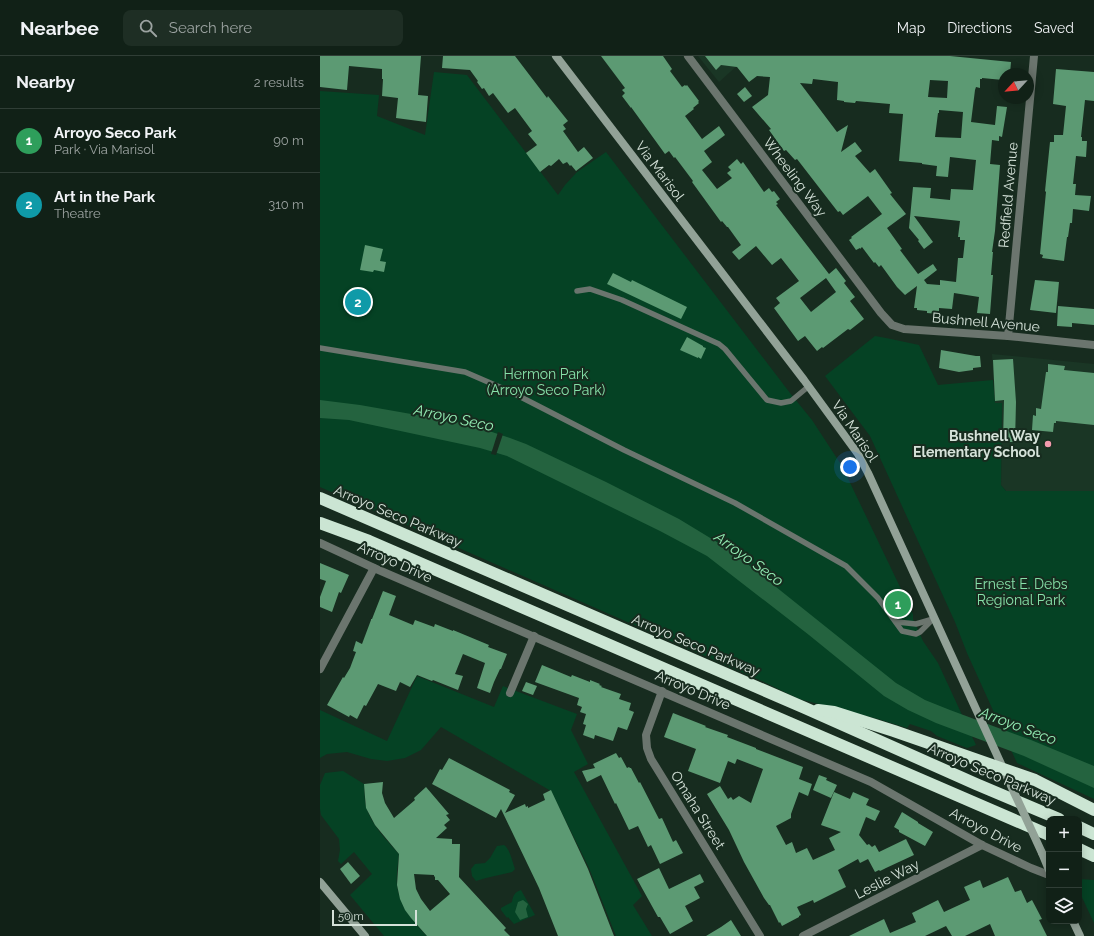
<!DOCTYPE html>
<html lang="en">
<head>
<meta charset="utf-8">
<style>
	body { margin:0; font-family:Raleway,sans-serif; background:#1e2e24; color:#f1f3f6 }
	.controls { position:absolute; right:12px; bottom:12px; display:grid; overflow:hidden; border-radius:8px; box-shadow:0 2px 10px #0003 }
	.controls button { width:36px; height:36px; display:grid; place-items:center; padding:0; border:0; border-bottom:1px solid #303e36; background:#112117; color:#f1f3f6; font:20px sans-serif }
	.compass { position:absolute; left:678px; top:12px; width:36px; height:36px; border-radius:50%; background:#112117; box-shadow:0 2px 10px #0003; rotate:244deg }
	.scale { position:absolute; left:12px; bottom:10px; width:85px; box-sizing:border-box; padding-left:4px; border:2px solid #d5e2d9; border-top:0; font-size:11px; line-height:14px; white-space:nowrap; color:#d5e2d9; -webkit-text-stroke:3px #172c1f; paint-order:stroke }
	.you { position:absolute; left:530px; top:411px; width:14px; height:14px; margin:-10px; border:3px solid #fff; border-radius:50%; background:#1a73e8; box-shadow:0 0 0 6px #1a73e833 }
	.badge { display:grid; place-items:center; width:26px; height:26px; border-radius:50%; background:#1a73e8; color:#fff; font-size:13px; font-weight:700 }
	.pin { position:absolute; translate:-50% -50%; border:2px solid #fff; box-shadow:0 1px 4px #0006 }
	.list { margin:0; padding:0; list-style:none }
	h2 { display:flex; justify-content:space-between; align-items:center; height:52px; margin:0; padding:0 16px; font-size:17px }
	h2 small { font-size:13px; font-weight:400; color:#9ca3a1 }
	.list li { display:grid; grid-template-columns:26px 1fr auto; gap:12px; align-items:center; box-sizing:border-box; height:64px; padding:0 16px; border-top:1px solid #303e36 }
	.list b { display:block; font-size:15px; white-space:nowrap }
	.list p { margin:0; font-size:13px; white-space:nowrap; color:#9ca3a1 }
	.list em { font-size:13px; font-style:normal; color:#9ca3a1 }
	.icon { flex:none; width:22px; height:22px; fill:none; stroke:currentColor; stroke-width:2; stroke-linecap:round; stroke-linejoin:round }
	.map { position:relative; flex:none; width:774px; height:880px; overflow:hidden }
	header { display:flex; align-items:center; gap:24px; box-sizing:border-box; height:56px; padding:0 20px; background:#112117; border-bottom:1px solid #303e36 }
	header strong { font-size:19px }
	nav { display:flex; gap:22px; margin-inline-start:auto; font-size:14px }
	.search { width:280px; height:36px; background:#1e2e24; display:flex; align-items:center; gap:10px; box-sizing:border-box; padding:0 14px; border-radius:8px; color:#9ca3a1; font-size:15px }
	main { display:flex }
	aside { flex:1; background:#112117 }
	.map>svg:first-child { display:block }
	.built { fill:#1a3625 }
	.green { fill:#054224 }
	.water { fill:#24633f }
	.pier { fill:#172c1f }
	.building { fill:#5c9a73; fill-rule:evenodd }
	.lines { fill:none; stroke-linecap:round; stroke-linejoin:round }
	.lane { stroke:#6b756e; stroke-width:5.5 }
	.street { stroke:#6b756e; stroke-width:8 }
	.secondary { stroke:#92a297; stroke-width:8 }
	.highway { stroke:#cbe5d3; stroke-width:12 }
	.secondary-bridge { stroke:#92a297; stroke-width:8 }
	.poi-dot { fill:#f29aad; stroke:#172c1f; stroke-width:1.5 }
	.labels { text-anchor:middle; stroke-width:4; stroke-linejoin:round; paint-order:stroke }
	.street-label { font-size:14px; fill:#d5e2d9; stroke:#172c1f }
	.park-label { font-size:14px; fill:#86e0a8; stroke:#172c1f }
	.poi-label { font-size:14px; font-weight:bold; fill:#d5e2d9; stroke:#172c1f; text-anchor:end }
	.water-label { font-size:15px; font-style:italic; fill:#94eeb5; stroke:#172c1f }
</style>
</head>
<body>
<header>
<strong>Nearbee</strong>
<div class="search"><svg class="icon" aria-label="search" viewBox="0 0 24 24"><circle cx="10" cy="10" r="6"/><path d="M15 15l6 6"/></svg>Search here</div>
<nav><a>Map</a><a>Directions</a><a>Saved</a></nav>
</header>
<main>
<aside>
<h2>Nearby<small>2 results</small></h2>
<ul class="list">
<li><span class="badge" style="background:#2e9e5b">1</span><div><b>Arroyo Seco Park</b><p>Park · Via Marisol</p></div><em>90 m</em></li>
<li><span class="badge" style="background:#0f9aa8">2</span><div><b>Art in the Park</b><p>Theatre</p></div><em>310 m</em></li>
</ul>
</aside>
<div class="map">
<svg width="774" height="880" viewBox="0 0 774 880">
	<rect width="100%" height="100%" fill="#172c1f"/>
	<!-- built -->
	<g class="built">
		<polygon points="378,0 421,0 420,7 399,26"/>
		<polygon points="672,298 774,308 774,435 686,435 681,429 682,347 675,347"/>
	</g>
	<!-- green -->
	<g class="green">
		<polygon points="114,16 147,19 238,139 245,129 257,116 286,96 470,337 492,364 522,410 593,558 593,563 603,585 618,607 656,689 647,692 617,680 611,675 590,668 587,672 558,663 479,643 444,626 0,431 0,35 59,39 57,60 105,79"/>
		<polygon points="555,280 566,282 599,289 618,329 673,324 675,347 682,347 681,429 686,435 774,435 774,743 697,707 647,597 635,566 550,380 505,320"/>
		<polygon points="97,620 174,651 183,630 257,658 251,674 268,708 254,716 322,840 313,849 332,880 296,880 269,812 231,735 121,671 101,694 85,702 67,705 51,703 27,696 7,698 0,702 0,654 67,685"/>
		<path d="M23,715L44,728C45,735 44,743 46,750C51,769 67,784 79,798C78,808 76,819 77,829C80,851 93,865 107,880H64L30,839L52,818L34,796L21,808L18,805L20,794L19,783L1,759L0,753V729L5,717Z"/>
		<path d="M184,789C190,793 192,805 195,813L192,816L166,822L156,825L152,820L151,813L155,808L165,807L170,802L177,790Z"/>
		<polygon points="759,823 774,824 774,867 759,835"/>
		<path d="M201,834L215,859L194,868L188,861L187,862L181,854V852L192,846C193,839 195,836 201,834Z"/>
	</g>
	<!-- water -->
	<g class="water">
		<polygon points="0,344 40,349 148,368 190,382 206,388 286,426 359,463 410,494 576,627 605,644 630,654 711,684 774,710 774,732 704,700 616,667 588,654 564,640 489,579 387,500 340,475 187,400 160,392 29,364 0,362"/>
		<polygon points="203,844 208,848 206,853 208,861 200,864 195,856 198,846"/>
	</g>
	<!-- pier -->
	<polygon class="pier" points="178,376 183,378 176,399 171,398"/>
	<!-- building -->
	<g class="building">
		<polygon points="0,0 101,0 98,39 108,40 106,66 76,62 78,42 62,40 63,23 62,23 62,13 29,10 27,34 0,31"/>
		<polygon points="123,0 195,0 227,42 228,40 248,65 243,69 246,73 243,75 258,96 264,91 273,102 256,115 251,109 250,110 247,106 243,108 239,103 231,110 229,109 220,116 206,97 217,89 208,78 212,75 195,52 188,57 173,37 169,40 164,32 162,33 157,26 158,25 150,14 122,12"/>
		<path d="M281,0H343L352,13L350,15L362,31L365,29L366,30L367,29L379,45L378,46L379,47L373,52L374,53L365,60L382,83L399,70L405,79L384,95L392,106L382,114L397,133L412,122L407,117L411,114L408,111L417,103L421,108L423,106L444,136L449,132L452,136L454,135L460,143L456,146L458,148L456,149L509,218L516,212L526,225L524,227L535,241L530,245L544,263L530,274L528,273L503,292L502,291L497,295L485,280L478,285L454,252L460,247L456,242L479,225L461,202L452,209L436,190L419,204L412,196L421,189L408,171H407L402,165L401,166L372,126L373,125L355,101L354,102L349,95L345,98L311,51V52L302,40L305,37L302,34L305,32ZM506,222L516,236L491,256L480,242Z"/>
		<path d="M385,0H630L691,6L690,18H684L683,24L662,22V23H660V32L656,31L655,34L651,66L675,69L677,50L687,51L682,81L679,80V85L672,84L670,108L680,109L675,175L672,196H673L671,219H673L670,258L657,257L659,241L634,237L632,253L619,252V258L607,257V255L597,254V252H594L597,230L585,239L577,231L561,209L559,211L555,206L554,207L542,191L540,193V192L536,194L529,184L532,182L531,181L562,158L548,140L523,159L520,155L518,156L477,103L475,104L466,94L464,95L449,74L451,73L432,51L448,39L450,21L437,20L429,26L417,11L401,9L396,14ZM493,23L518,26L517,44L524,45V46L535,47L536,45L570,48L569,57L583,58L579,105L602,107V108L617,110L616,120L628,121L630,101L656,104L653,134L631,133L630,144L610,142L611,132L593,131L589,172L599,184L598,185L604,193L613,186L594,160L640,165L638,181H640V184H645L643,202H638L636,226L620,224V229L607,228L604,224L617,214L613,208L598,218L580,194L582,193L567,172L586,158L570,138L572,137L555,113L550,117L535,100L542,95L535,86L521,96L528,69L517,76L480,27L492,28ZM610,24L628,25L627,42L608,41ZM619,54L643,56L641,82L615,81L618,57H619Z"/>
		<polygon points="736,13 774,16 774,45 765,44 761,81 762,81 762,85 767,85 766,101 756,100 753,128 756,128 755,139 771,140 769,155 753,153 752,167 750,167 748,181 747,181 744,205 722,202 723,199 720,198 726,136 725,135 730,86 734,86 734,79 743,79 746,50 733,48"/>
		<polygon points="425,31 432,40 424,46 417,38"/>
		<polygon points="45,189 63,193 60,205 66,206 64,216 54,214 53,216 40,214"/>
		<polygon points="293,217 311,226 312,224 367,251 361,263 287,228"/>
		<polygon points="715,224 739,226 736,257 710,254"/>
		<polygon points="738,250 774,253 774,269 752,267 752,271 737,270"/>
		<polygon points="367,281 383,290 383,291 386,292 381,303 378,301 378,302 360,294"/>
		<polygon points="621,294 656,300 660,300 661,311 653,312 653,314 639,316 619,312"/>
		<polygon points="693,303 696,346 695,386 683,386 684,344 675,345 673,304"/>
		<polygon points="728,308 745,310 744,314 774,317 774,369 736,365 736,367 734,367 733,376 712,374 713,359 716,360 716,352 721,353 726,316 728,316"/>
		<polygon points="0,507 29,519 21,537 19,536 12,556 0,551 0,541 6,525 0,523"/>
		<polygon points="63,535 76,540 69,559 93,569 95,564 114,571 115,568 133,575 133,574 169,589 168,591 187,598 181,613 180,613 174,626 170,637 157,632 165,607 143,598 135,618 143,620 138,634 113,624 112,625 97,619 90,631 80,626 76,635 58,628 46,650 44,649 37,663 30,659 29,661 7,649 23,621 24,622 30,612 36,596 33,595 36,585 42,588 51,564 51,563 52,563"/>
		<polygon points="222,609 251,621 252,619 270,626 270,624 280,628 279,629 282,630 281,631 301,638 299,643 311,647 309,654 314,656 307,674 298,671 293,685 275,679 274,683 263,679 266,669 263,668 266,658 260,656 262,651 257,649 259,642 215,626"/>
		<polygon points="206,626 217,630 213,639 202,635"/>
		<polygon points="353,657 386,670 385,671 408,679 407,681 436,692 436,693 483,711 479,723 492,728 488,740 479,736 471,758 471,762 456,770 466,789 472,786 476,797 487,792 493,804 515,794 509,782 521,776 501,769 514,736 530,743 533,736 549,743 546,749 560,755 555,765 546,761 539,779 547,789 549,788 552,791 555,789 559,796 586,783 594,799 566,812 560,815 559,814 555,816 548,803 540,807 538,803 518,814 526,831 494,847 493,844 477,851 481,859 479,860 479,861 462,870 460,866 459,867 450,849 449,849 444,842 424,806 409,774 387,738 400,730 408,743 411,741 413,744 419,740 431,747 443,713 417,703 415,708 408,705 400,727 368,715 376,693 344,681"/>
		<polygon points="296,697 299,702 301,701 307,712 309,711 310,712 311,712 319,727 320,726 339,763 342,762 353,786 356,784 363,797 340,808 331,789 328,791 318,770 309,774 296,747 295,748 281,719 267,726 262,715 275,712 273,708"/>
		<polygon points="129,702 190,734 189,736 195,739 185,757 205,748 206,751 208,750 208,752 225,744 223,738 231,734 268,813 294,880 238,880 219,832 181,753 176,762 112,728 120,713 122,714"/>
		<polygon points="499,719 507,722 506,724 517,729 511,742 493,734"/>
		<path d="M63,726L62,737L65,747L74,762L95,744L94,742L106,731L129,758L126,759L130,764L124,769L127,772L116,782L132,783V788H140L139,821L186,872L184,874L190,880H107L91,862L85,854L80,843L77,829L79,798L55,769L46,752L45,741L44,728ZM94,818L114,819V820L115,821V824H118L130,838L110,855L101,843L96,833Z"/>
		<polygon points="582,756 598,766 598,767 613,776 605,790 579,776 579,774 574,771"/>
		<polygon points="28,806 40,820 31,828 20,813"/>
		<polygon points="339,812 349,833 380,818 384,826 374,831 380,842 365,850 373,865 350,878 340,861 338,861 317,823"/>
		<polygon points="688,821 695,836 701,834 707,847 712,844 722,863 719,864 727,880 675,880 670,868 645,880 632,880 626,870 605,880 529,880 564,863 570,877 596,866 592,857 618,844 624,856 650,844 644,831 660,824 663,832"/>
		<polygon points="411,864 421,880 386,880 401,871"/>
	</g>
	<g class="lines">
		<!-- lane -->
		<g class="lane">
			<polyline points="257,235 270,233 302,244 399,288 405,293 447,344 461,347 471,345 489,330"/>
			<polyline points="0,292 145,316 191,336 304,394 415,447 526,510 558,542 582,575 596,578 600,576 614,562"/>
			<polyline points="577,566 596,568 613,563"/>
		</g>
		<!-- street -->
		<g class="street">
			<polyline points="368,0 561,257 572,269 584,273 688,280 774,289"/>
			<polyline points="688,280 714,0"/>
			<polyline points="0,487 54,512 551,726 662,789 711,812 729,819"/>
			<polyline points="0,613 54,512"/>
			<polyline points="342,635 326,679 327,692 331,703 440,880"/>
			<polyline points="190,637 214,580"/>
			<polyline points="483,880 662,789"/>
		</g>
		<!-- secondary -->
		<g class="secondary">
			<polyline points="236,0 484,324 538,398 548,417 693,734"/>
			<polyline points="722,797 729,814"/>
			<polyline points="0,826 45,880"/>
			<polyline points="753,865 760,880"/>
		</g>
		<!-- highway -->
		<g class="highway">
			<polyline points="0,442 485,652 656,728 739,763"/>
			<polyline points="0,467 49,485 729,779"/>
			<polyline points="498,654 514,656 574,675 715,724 774,754"/>
			<polyline points="759,771 774,778"/>
			<polyline points="759,793 774,800"/>
		</g>
		<!-- secondary-bridge -->
		<polyline class="secondary-bridge" points="693,734 722,797"/>
	</g>
	<!-- markers -->
	<circle class="poi-dot" cx="728" cy="388" r="4"/>
	<g class="labels">
		<!-- street labels -->
		<g class="street-label">
			<text transform="translate(340 115) rotate(53)" y="5">Via Marisol</text>
			<text transform="translate(475 121) rotate(53)" y="5">Wheeling Way</text>
			<text transform="translate(688 139) rotate(-85)" y="5">Redfield Avenue</text>
			<text transform="translate(666 266) rotate(5)" y="5">Bushnell Avenue</text>
			<text transform="translate(535 375) rotate(56)" y="5">Via Marisol</text>
			<text transform="translate(78 460) rotate(23)" y="5">Arroyo Seco Parkway</text>
			<text transform="translate(75 506) rotate(24)" y="5">Arroyo Drive</text>
			<text transform="translate(376 589) rotate(23)" y="5">Arroyo Seco Parkway</text>
			<text transform="translate(373 634) rotate(23)" y="5">Arroyo Drive</text>
			<text transform="translate(672 718) rotate(23)" y="5">Arroyo Seco Parkway</text>
			<text transform="translate(378 754) rotate(58)" y="5">Omaha Street</text>
			<text transform="translate(666 774) rotate(28)" y="5">Arroyo Drive</text>
			<text transform="translate(567 823) rotate(-27)" y="5">Leslie Way</text>
		</g>
		<!-- park labels -->
		<g class="park-label">
			<text x="226" y="323">Hermon Park<tspan x="226" dy="16">(Arroyo Seco Park)</tspan></text>
			<text x="701" y="533">Ernest E. Debs<tspan x="701" dy="16">Regional Park</tspan></text>
		</g>
		<!-- poi labels -->
		<g class="poi-label">
			<text x="720" y="385">Bushnell Way<tspan x="720" dy="16">Elementary School</tspan></text>
		</g>
		<!-- water labels -->
		<g class="water-label">
			<text transform="translate(134 362) rotate(12)" y="5">Arroyo Seco</text>
			<text transform="translate(429 503) rotate(36)" y="5">Arroyo Seco</text>
			<text transform="translate(698 670) rotate(21)" y="5">Arroyo Seco</text>
		</g>
	</g>
</svg>
<div class="controls">
<button>+</button>
<button>−</button>
<button><svg class="icon" aria-label="layers" viewBox="0 0 24 24"><path d="M12 4l9 5-9 5-9-5zM3 14l9 5 9-5"/></svg></button>
</div>
<svg class="compass" viewBox="-18 -18 36 36"><path d="M0-13l5 13h-10z" fill="#e53935"/><path d="M0 13l5-13h-10z" fill="#9ca3a1"/></svg>
<div class="scale">50 m</div>
<div class="you"></div>
<div class="pin badge" style="left:578px;top:548px;background:#2e9e5b">1</div>
<div class="pin badge" style="left:38px;top:246px;background:#0f9aa8">2</div>
</div>
</main>
</body>
</html>
